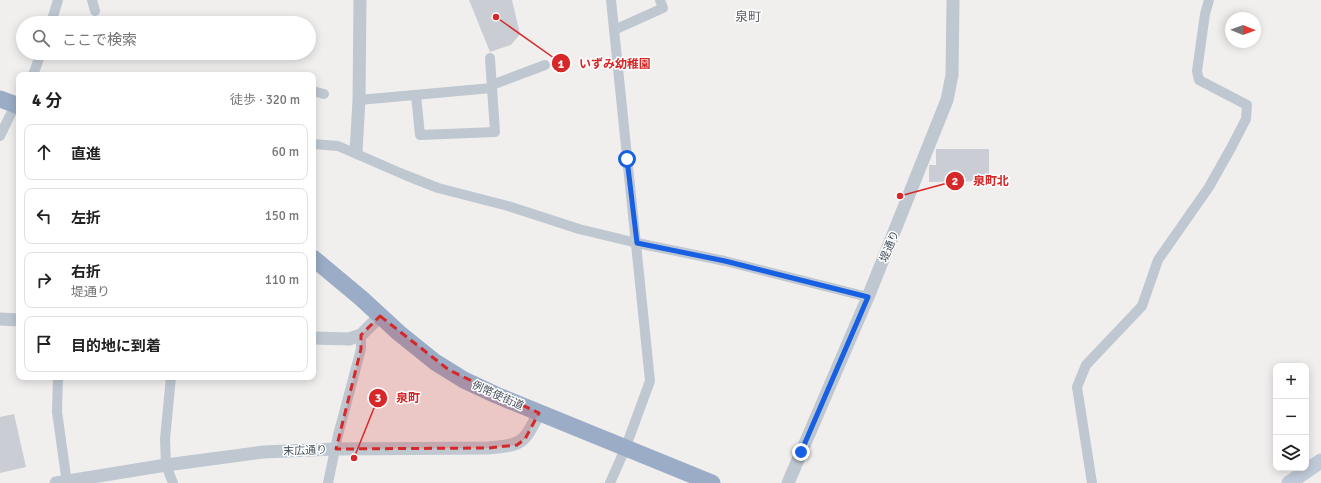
<!DOCTYPE html>
<html lang="ja">
<head>
<meta charset="utf-8">
<style>
	body { margin:0; font-family:Signika,"Noto Sans JP",sans-serif; background:#f2f2f2; color:#222 }
	.controls { position:absolute; right:12px; bottom:12px; display:grid; overflow:hidden; border-radius:8px; box-shadow:0 2px 10px #0003 }
	.controls button { width:36px; height:36px; display:grid; place-items:center; padding:0; border:0; border-bottom:1px solid #e0e0e0; background:#fff; color:#222; font:20px sans-serif }
	.compass { position:absolute; left:1225px; top:12px; width:36px; height:36px; border-radius:50%; background:#fff; box-shadow:0 2px 10px #0003; rotate:91deg }
	.stop { position:absolute; width:12px; height:12px; margin:-9px; border:3px solid #1760e3; border-radius:50%; background:#fff }
	.stop.end { background:#1760e3; border-color:#fff; box-shadow:0 1px 4px #0008 }
	.list { margin:0; padding:0; list-style:none }
	h2 { display:flex; justify-content:space-between; align-items:center; height:52px; margin:0; padding:0 16px; font-size:17px }
	h2 small { font-size:13px; font-weight:400; color:#767676 }
	.list li { display:grid; grid-template-columns:26px 1fr auto; gap:12px; align-items:center; box-sizing:border-box; height:56px; margin:0 8px 8px; padding:0 8px; border:1px solid #e0e0e0; border-radius:8px }
	.list b { display:block; font-size:15px; white-space:nowrap }
	.list p { margin:0; font-size:13px; white-space:nowrap; color:#767676 }
	.list em { font-size:13px; font-style:normal; color:#767676 }
	.icon { flex:none; width:22px; height:22px; fill:none; stroke:currentColor; stroke-width:2; stroke-linecap:round; stroke-linejoin:round }
	.map { position:relative; flex:none; width:1321px; height:483px; overflow:hidden }
	.search { position:absolute; background:#fff; box-shadow:0 2px 10px #0003; left:16px; top:16px; width:300px; height:44px; display:flex; align-items:center; gap:10px; box-sizing:border-box; padding:0 14px; border-radius:22px; color:#767676; font-size:15px }
	.panel { position:absolute; background:#fff; box-shadow:0 2px 10px #0003; left:16px; top:72px; width:300px; height:308px; border-radius:8px }
	.map>svg:first-child { display:block }
	.building { fill:#cacdd4 }
	.lines { fill:none; stroke-linecap:round; stroke-linejoin:round }
	.minor { stroke:#bfc8d1; stroke-width:10 }
	.tertiary { stroke:#bfc8d1; stroke-width:13 }
	.secondary { stroke:#c1cad8; stroke-width:15 }
	.trunk { stroke:#9aacc6; stroke-width:17 }
	.route { stroke:#1760e3; stroke-width:5 }
	.marked { fill:#d62828; fill-opacity:0.2; stroke:#d62828; stroke-width:3; stroke-dasharray:8 5; stroke-linejoin:round }
	.labels { text-anchor:middle; stroke-width:3; stroke-linejoin:round; paint-order:stroke }
	.street-label { font-size:11px; fill:#46505c; stroke:#fff }
	.quarter-label { font-size:13px; fill:#5b5e64; stroke:#fff }
	.leader { fill:none; stroke:#d62828; stroke-width:1.5 }
	.callout-dot { fill:#d62828; stroke:#fff; stroke-width:1.5 }
	.mark-label { font-size:12px; text-anchor:middle; font-weight:bold; fill:#fff }
	.callout-label { font-size:12px; text-anchor:middle; font-weight:bold; fill:#d62828; stroke:#fff; stroke-width:3; stroke-linejoin:round; paint-order:stroke }
</style>
</head>
<body>
<div class="map">
<svg width="1321" height="483" viewBox="0 0 1321 483">
	<rect width="100%" height="100%" fill="#f1efee"/>
	<!-- building -->
	<g class="building">
		<polygon points="469,0 512,0 520,34 511,45 490,52"/>
		<polygon points="936,149 989,149 989,181 929,182 929,165 936,165"/>
		<polygon points="14,414 26,467 0,473 0,417"/>
	</g>
	<g class="lines">
		<!-- minor -->
		<g class="minor">
			<polyline points="92,0 95,11"/>
			<polyline points="51,23 58,0"/>
			<polyline points="614,30 663,8 660,0"/>
			<polyline points="490,58 492,88"/>
			<polyline points="33,75 41,53"/>
			<polyline points="492,85 545,65"/>
			<polyline points="313,91 324,94"/>
			<polyline points="359,100 492,88 495,132 420,135 416,95"/>
			<polyline points="0,136 17,101"/>
			<polyline points="313,144 338,146 405,175 438,188 508,206 579,229 637,243 725,261 868,297"/>
			<polyline points="58,377 57,412 67,483"/>
			<polyline points="171,377 165,439 166,465 173,483"/>
			<polyline points="328,483 338,435 361,349 361,335"/>
			<polyline points="610,483 625,449 650,381 611,0"/>
			<polyline points="1092,483 1077,387 1086,365 1142,306 1158,260 1209,187 1231,148 1246,119 1247,105 1199,80 1197,71 1205,14 1209,0"/>
		</g>
		<!-- tertiary -->
		<g class="tertiary">
			<polyline points="356,152 359,100 360,0"/>
			<polyline points="0,319 19,320"/>
			<polyline points="313,338 349,339 361,335 380,316"/>
			<path d="M56,483L166,465L263,452L336,449L488,448C523,445 523,444 539,413"/>
			<polyline points="788,483 868,297 947,100 952,75 953,0"/>
		</g>
		<!-- secondary -->
		<polyline class="secondary" points="1289,483 1321,461"/>
		<!-- trunk -->
		<g class="trunk">
			<polyline points="0,99 19,106"/>
			<polyline points="313,258 361,298 399,333 435,362 464,380 496,395 712,483"/>
		</g>
	</g>
	<g class="lines">
		<!-- route -->
		<polyline class="route" points="627,159 637,243 725,261 868,297 801,452"/>
	</g>
	<!-- marked area -->
	<path class="marked" d="M380,316L449,370L539,413L525,439L517,445L488,448L336,449L361,349V335Z"/>
	<g class="labels">
		<!-- street labels -->
		<g class="street-label">
			<text transform="translate(889 246) rotate(-68)" y="4">堤通り</text>
			<text transform="translate(498 395) rotate(24)" y="4">例幣使街道</text>
			<text transform="translate(305 450) rotate(-2)" y="4">末広通り</text>
		</g>
		<!-- quarter labels -->
		<g class="quarter-label">
			<text x="748" y="21">泉町</text>
		</g>
	</g>
	<!-- callouts -->
	<path class="leader" d="M496 17L561 63M900 196L955 181M354 458L378 398"/>
	<g class="callout-dot">
		<circle cx="496" cy="17" r="4"/>
		<circle cx="900" cy="196" r="4"/>
		<circle cx="354" cy="458" r="4"/>
		<circle cx="561" cy="63" r="10"/>
		<circle cx="955" cy="181" r="10"/>
		<circle cx="378" cy="398" r="10"/>
	</g>
	<g class="mark-label">
		<text x="561" y="68">1</text>
		<text x="955" y="185">2</text>
		<text x="378" y="402">3</text>
	</g>
	<g class="callout-label">
		<text x="615" y="68">いずみ幼稚園</text>
		<text x="991" y="185">泉町北</text>
		<text x="408" y="402">泉町</text>
	</g>
</svg>
<div class="controls">
<button>+</button>
<button>−</button>
<button><svg class="icon" aria-label="layers" viewBox="0 0 24 24"><path d="M12 4l9 5-9 5-9-5zM3 14l9 5 9-5"/></svg></button>
</div>
<svg class="compass" viewBox="-18 -18 36 36"><path d="M0-13l5 13h-10z" fill="#e53935"/><path d="M0 13l5-13h-10z" fill="#767676"/></svg>
<div class="stop" style="left:627px;top:159px"></div>
<div class="stop end" style="left:801px;top:452px"></div>
<div class="search"><svg class="icon" aria-label="search" viewBox="0 0 24 24"><circle cx="10" cy="10" r="6"/><path d="M15 15l6 6"/></svg>ここで検索</div>
<section class="panel">
<h2>4 分<small>徒歩 · 320 m</small></h2>
<ul class="list">
<li><svg class="icon" aria-label="ahead" viewBox="0 0 24 24"><path d="M12 20V5M6 11l6-6 6 6"/></svg><div><b>直進</b></div><em>60 m</em></li>
<li><svg class="icon" aria-label="left" viewBox="0 0 24 24"><path d="M17 20v-9H6M10 6l-5 5 5 5"/></svg><div><b>左折</b></div><em>150 m</em></li>
<li><svg class="icon" aria-label="right" viewBox="0 0 24 24"><path d="M7 20v-9h11M14 6l5 5-5 5"/></svg><div><b>右折</b><p>堤通り</p></div><em>110 m</em></li>
<li><svg class="icon" aria-label="arrive" viewBox="0 0 24 24"><path d="M6 21V4h12l-3 4 3 4H6"/></svg><div><b>目的地に到着</b></div></li>
</ul>
</section>
</div>
</body>
</html>
